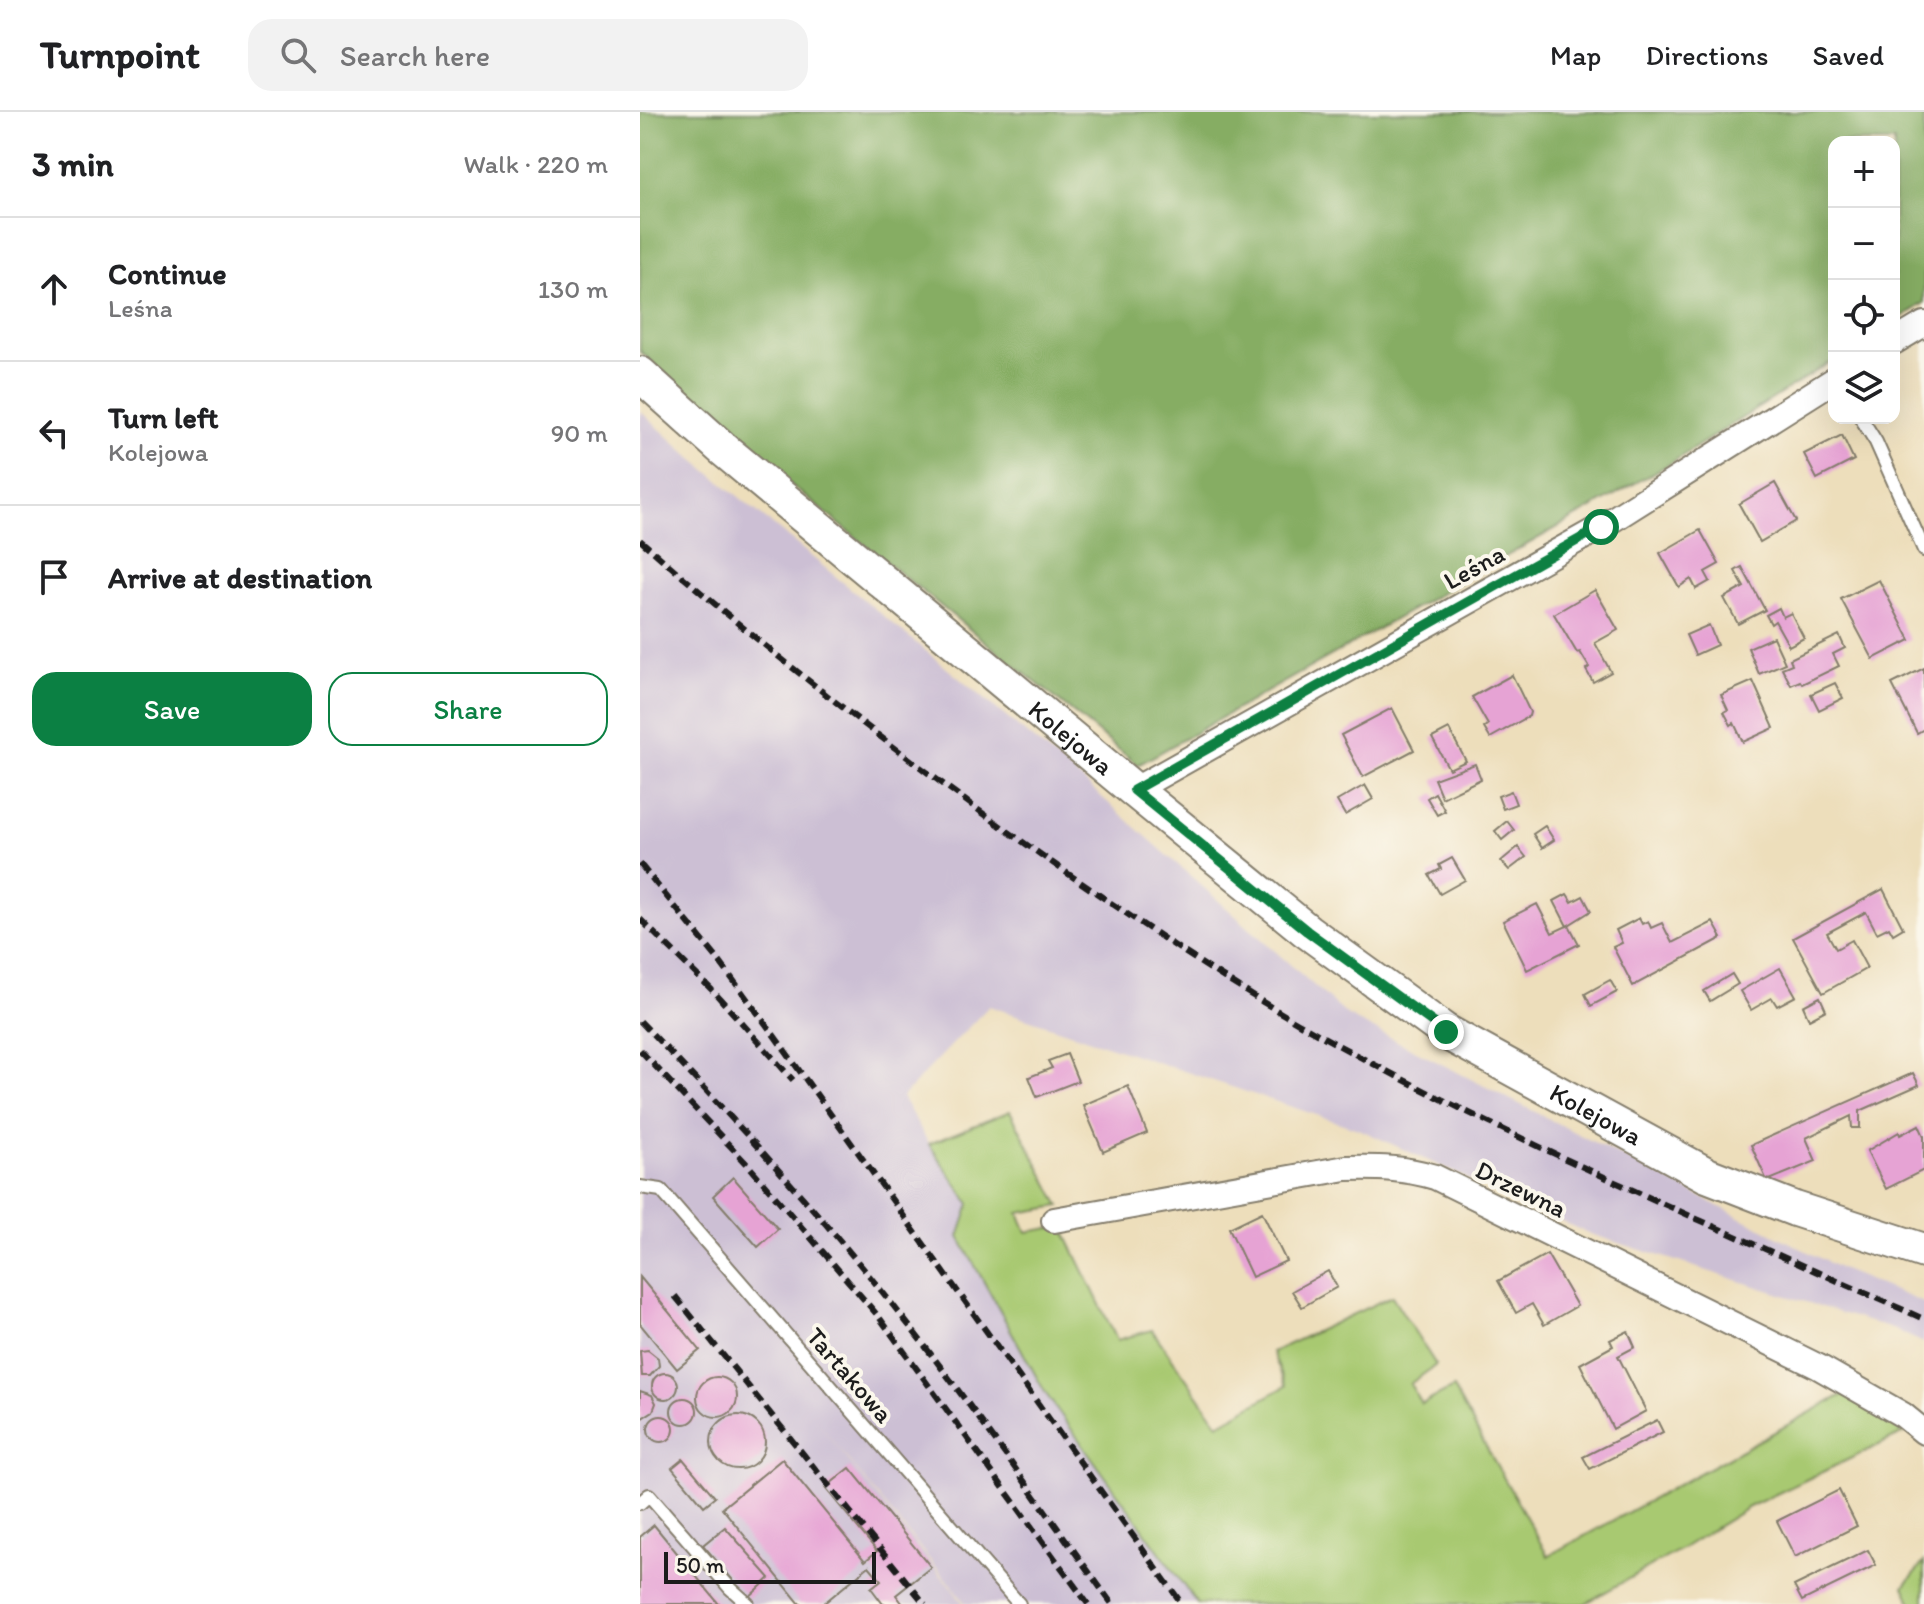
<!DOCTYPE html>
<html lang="en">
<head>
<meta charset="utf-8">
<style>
	body { margin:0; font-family:Itim,sans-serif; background:#f2f2f2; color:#202124 }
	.controls { position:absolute; right:24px; top:24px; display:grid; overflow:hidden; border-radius:16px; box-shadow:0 8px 32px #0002 }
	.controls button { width:72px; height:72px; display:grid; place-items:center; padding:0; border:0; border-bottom:2px solid #e0e0e0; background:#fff; color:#202124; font:40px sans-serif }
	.scale { position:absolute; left:24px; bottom:20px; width:212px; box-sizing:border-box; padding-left:8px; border:4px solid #1c1c1c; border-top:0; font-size:22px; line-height:28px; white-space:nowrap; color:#1c1c1c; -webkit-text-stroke:6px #fbf7ec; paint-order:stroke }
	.stop { position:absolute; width:24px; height:24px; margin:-18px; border:6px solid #0b8043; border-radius:50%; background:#fff }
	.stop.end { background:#0b8043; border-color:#fff; box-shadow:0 2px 8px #0008 }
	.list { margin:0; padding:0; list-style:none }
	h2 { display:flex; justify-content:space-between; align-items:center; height:104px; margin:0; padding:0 32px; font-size:34px }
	h2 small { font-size:26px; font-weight:400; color:#757577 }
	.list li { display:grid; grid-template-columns:52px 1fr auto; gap:24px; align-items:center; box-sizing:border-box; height:144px; padding:0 32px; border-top:2px solid #e0e0e0 }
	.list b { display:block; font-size:30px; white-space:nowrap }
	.list p { margin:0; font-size:26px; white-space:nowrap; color:#757577 }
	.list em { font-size:26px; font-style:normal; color:#757577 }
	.actions { display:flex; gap:16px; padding:24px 32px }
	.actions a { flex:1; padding:18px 0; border:2px solid #0b8043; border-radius:24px; text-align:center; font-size:28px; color:#0b8043 }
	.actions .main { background:#0b8043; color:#fff }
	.icon { flex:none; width:44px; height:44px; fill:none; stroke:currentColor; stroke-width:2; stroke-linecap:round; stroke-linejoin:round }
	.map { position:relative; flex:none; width:1284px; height:1492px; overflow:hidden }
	header { display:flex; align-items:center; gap:48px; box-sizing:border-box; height:112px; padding:0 40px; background:#fff; border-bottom:2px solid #e0e0e0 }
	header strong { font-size:38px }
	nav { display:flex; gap:44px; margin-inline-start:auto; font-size:28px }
	.search { width:560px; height:72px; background:#f2f2f2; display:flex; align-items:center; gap:20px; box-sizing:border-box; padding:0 28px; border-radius:24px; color:#757577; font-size:30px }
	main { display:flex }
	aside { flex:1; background:#fff }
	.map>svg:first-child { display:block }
	.industrial { fill:#ccbfd4 }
	.green { fill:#a8c971; stroke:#627246; stroke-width:2 }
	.forest { fill:#86ad63; stroke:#516440; stroke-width:2 }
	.building { fill:#e6a3d4 }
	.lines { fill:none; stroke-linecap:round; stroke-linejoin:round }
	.lane-casing { stroke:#847d6c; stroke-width:16 }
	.street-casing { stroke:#847d6c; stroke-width:28 }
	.secondary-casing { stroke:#847d6c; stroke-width:38 }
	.lane { stroke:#fff; stroke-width:12 }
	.street { stroke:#fff; stroke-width:24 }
	.secondary { stroke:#fff; stroke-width:34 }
	.rail { stroke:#1c1c1c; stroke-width:6; stroke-dasharray:12 6; stroke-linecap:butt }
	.route { stroke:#0b8043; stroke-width:10 }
	.labels { text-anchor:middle; stroke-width:8; stroke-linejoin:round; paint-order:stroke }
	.street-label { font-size:26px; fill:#1c1c1c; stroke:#fbf7ec }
</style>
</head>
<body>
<header>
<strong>Turnpoint</strong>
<div class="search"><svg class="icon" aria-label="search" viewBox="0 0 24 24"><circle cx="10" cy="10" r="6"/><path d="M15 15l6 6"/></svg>Search here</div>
<nav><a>Map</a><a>Directions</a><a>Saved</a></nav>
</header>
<main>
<aside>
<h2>3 min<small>Walk · 220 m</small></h2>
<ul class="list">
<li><svg class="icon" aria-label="ahead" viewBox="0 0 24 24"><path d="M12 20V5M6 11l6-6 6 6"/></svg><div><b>Continue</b><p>Leśna</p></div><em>130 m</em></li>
<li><svg class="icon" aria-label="left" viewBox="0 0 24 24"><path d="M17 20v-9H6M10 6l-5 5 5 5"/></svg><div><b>Turn left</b><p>Kolejowa</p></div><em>90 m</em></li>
<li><svg class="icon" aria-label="arrive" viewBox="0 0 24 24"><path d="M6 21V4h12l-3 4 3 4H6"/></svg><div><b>Arrive at destination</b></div></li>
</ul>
<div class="actions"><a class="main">Save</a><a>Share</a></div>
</aside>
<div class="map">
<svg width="1284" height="1492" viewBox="0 0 1284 1492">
	<rect width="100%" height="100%" fill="#fbf7ec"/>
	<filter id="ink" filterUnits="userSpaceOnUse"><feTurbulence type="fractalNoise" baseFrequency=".0125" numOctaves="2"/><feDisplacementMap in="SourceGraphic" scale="16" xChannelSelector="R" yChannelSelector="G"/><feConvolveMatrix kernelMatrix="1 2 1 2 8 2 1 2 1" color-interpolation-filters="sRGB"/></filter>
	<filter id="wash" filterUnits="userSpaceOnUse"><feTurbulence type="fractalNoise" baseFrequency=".006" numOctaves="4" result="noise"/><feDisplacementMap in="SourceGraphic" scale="32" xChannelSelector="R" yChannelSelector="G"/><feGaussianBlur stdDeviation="1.8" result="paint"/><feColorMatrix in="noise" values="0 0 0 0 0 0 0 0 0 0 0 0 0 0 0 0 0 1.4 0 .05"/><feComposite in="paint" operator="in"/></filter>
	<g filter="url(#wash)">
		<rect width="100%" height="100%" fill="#eddebb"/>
		<!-- industrial -->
		<polygon class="industrial" points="0,299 53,347 446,671 708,904 1203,1158 1284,1191 1284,1231 1255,1218 947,1121 721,1018 349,894 262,985 289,1032 610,1492 326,1492 169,1300 324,1492 0,1492"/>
		<!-- green -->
		<g class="green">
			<polygon points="370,999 420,1094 379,1101 387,1120 422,1114 477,1228 512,1218 578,1312 646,1274 632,1240 752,1184 796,1253 770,1272 782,1292 813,1276 908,1444 1204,1282 1264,1321 1109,1395 1043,1436 944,1492 557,1492 406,1282 319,1125 330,1092 289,1032"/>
			<polygon points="1284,1450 1284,1492 1272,1492 1264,1474"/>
		</g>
		<!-- forest -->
		<polygon class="forest" points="0,0 1284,0 1284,191 1254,210 1254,30 1194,30 1194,248 1031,351 498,653 110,340 0,239"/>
		<g id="blocks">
			<!-- building -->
			<g class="building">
				<polygon points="1202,323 1214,348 1177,367 1164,342"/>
				<polygon points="1135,371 1156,409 1120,430 1099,392"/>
				<polygon points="1060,418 1079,452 1065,460 1070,469 1056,477 1051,467 1039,475 1020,441"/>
				<polygon points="1102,455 1125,498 1098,512 1084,486 1104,475 1095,459"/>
				<polygon points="1239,468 1270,528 1233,547 1201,487"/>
				<polygon points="955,478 978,518 955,531 971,560 953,570 946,558 949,555 940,540 937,541 914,502"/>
				<polygon points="1139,496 1143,505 1151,501 1164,526 1149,534 1135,509 1131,512 1126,503"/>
				<polygon points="1069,513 1077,533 1055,543 1046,523"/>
				<polygon points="1199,523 1205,536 1193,542 1199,554 1162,572 1160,569 1151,573 1142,556 1152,552 1150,547"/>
				<polygon points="1133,525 1145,551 1119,562 1108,536"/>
				<polygon points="1284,556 1284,617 1277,621 1252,572"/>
				<polygon points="872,563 890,600 889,604 850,626 844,616 848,613 832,585"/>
				<polygon points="1113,569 1134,616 1103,630 1094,611 1091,613 1084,600 1088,598 1081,583"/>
				<polygon points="1195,571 1203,586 1179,598 1171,582"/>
				<polygon points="752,596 774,638 723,665 701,623"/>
				<polygon points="809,617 826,649 809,657 792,626"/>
				<polygon points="835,652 841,667 802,686 794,667"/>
				<polygon points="725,673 733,687 705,703 697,689"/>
				<polygon points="871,679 876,692 863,697 858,684"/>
				<polygon points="795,681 805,699 797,703 787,686"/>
				<polygon points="867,709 874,718 862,728 855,719"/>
				<polygon points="905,714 914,728 902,736 893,722"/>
				<polygon points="878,735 886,745 869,758 861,749"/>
				<polygon points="812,746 825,768 800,782 789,763 801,757 799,753"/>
				<polygon points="1243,777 1263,816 1253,822 1249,815 1237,821 1226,800 1187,821 1196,837 1212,828 1227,856 1183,881 1153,826"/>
				<polygon points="927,782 932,790 943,784 951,799 927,814 914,789"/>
				<polygon points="897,792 912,821 929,813 939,832 887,858 863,809"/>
				<polygon points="999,806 1002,812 1008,809 1011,816 1022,811 1032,831 1073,810 1082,826 993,874 973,835 982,831 976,818"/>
				<polygon points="1140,856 1156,884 1137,894 1132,886 1111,898 1100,879"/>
				<polygon points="1092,862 1098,872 1070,889 1064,879"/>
				<polygon points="970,868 977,880 951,894 945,882"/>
				<polygon points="1180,885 1186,898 1169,907 1163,894"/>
				<polygon points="427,942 438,969 397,985 389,965 412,956 408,949"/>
				<polygon points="1273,961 1279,973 1220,999 1220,1016 1212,1016 1211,1004 1166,1026 1176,1049 1127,1069 1111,1033"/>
				<polygon points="488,974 507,1021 463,1040 443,993"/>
				<polygon points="1279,1013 1284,1024 1284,1058 1246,1077 1227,1039 1259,1020 1260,1023"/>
				<polygon points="93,1065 138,1117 118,1135 73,1084"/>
				<polygon points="622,1100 646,1149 612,1165 589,1116"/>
				<polygon points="907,1142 937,1194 904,1213 892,1192 876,1201 858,1169"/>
				<polygon points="688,1159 697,1175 662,1195 652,1179"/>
				<polygon points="0,1165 60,1238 37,1257 0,1212"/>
				<polygon points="988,1219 995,1235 978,1244 1006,1299 973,1317 940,1252 973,1234 970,1228"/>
				<polygon points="8,1238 18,1246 19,1254 10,1264 2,1264 0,1239"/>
				<circle cx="25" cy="1274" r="13"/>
				<circle cx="77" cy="1285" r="20"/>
				<polygon points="0,1279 12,1283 16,1291 13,1299 2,1306 0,1305"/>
				<circle cx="44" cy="1299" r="13"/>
				<circle cx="98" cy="1330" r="27"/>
				<circle cx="21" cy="1317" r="13"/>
				<polygon points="1017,1308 1023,1320 950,1357 943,1345"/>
				<polygon points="43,1347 75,1385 64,1394 32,1356"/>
				<polygon points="142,1347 225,1449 237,1439 185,1376 210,1356 291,1455 256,1483 263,1492 243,1492 231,1476 241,1468 229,1454 183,1492 160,1492 82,1396"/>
				<polygon points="1199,1378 1217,1414 1155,1445 1137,1409"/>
				<polygon points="14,1413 79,1492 0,1492 0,1425"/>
				<polygon points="85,1415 130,1466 108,1486 63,1433"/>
				<polygon points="1228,1438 1236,1453 1162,1489 1154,1474"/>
			</g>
		</g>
	</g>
	<g filter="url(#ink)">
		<use href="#blocks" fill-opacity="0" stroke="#847d6c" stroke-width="2"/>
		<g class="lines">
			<!-- lane casing -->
			<g class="lane-casing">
				<g id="lane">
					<polyline points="1221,306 1236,330 1284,438"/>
					<polyline points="0,1075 21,1078 379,1492"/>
					<polyline points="0,1391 9,1383 90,1476 108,1492"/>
				</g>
			</g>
			<!-- street casing -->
			<g class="street-casing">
				<g id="street">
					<polyline points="1254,230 1284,212"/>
					<polyline points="494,678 961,415 1194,268"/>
					<path d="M414,1108L706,1056C738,1055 765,1056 795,1065L1179,1255L1263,1303L1284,1320"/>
				</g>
			</g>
			<!-- secondary casing -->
			<g class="secondary-casing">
				<g id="secondary">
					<path id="s1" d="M0,262L83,337L494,678L667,819L806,920L1067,1063L1155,1097L1284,1139"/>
				</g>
			</g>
			<!-- lane -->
			<use href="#lane" class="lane"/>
			<!-- street -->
			<use href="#street" class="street"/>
			<!-- secondary -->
			<use href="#secondary" class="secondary"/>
			<!-- rail -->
			<g class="rail">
				<path d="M0,428C141,551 289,666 443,772C514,820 585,869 660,912C861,1025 1074,1114 1284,1207"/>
				<polyline points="0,752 77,846 136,926 542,1492"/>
				<polyline points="0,807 74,880 153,968"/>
				<path d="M0,909C78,990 155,1074 227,1161C314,1267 392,1381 472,1492"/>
				<polyline points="0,938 109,1054 239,1205 448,1492"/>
				<polyline points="35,1184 285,1492"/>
			</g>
		</g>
	</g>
	<g class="lines" filter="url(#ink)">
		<!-- route -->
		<polyline class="route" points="806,920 667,819 494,678 961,415"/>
	</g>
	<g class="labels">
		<!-- street labels -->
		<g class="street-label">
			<text transform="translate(834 455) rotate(-29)" y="9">Leśna</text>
			<text dy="9" stroke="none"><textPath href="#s1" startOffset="564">Kolejowa</textPath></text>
			<text dy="9" stroke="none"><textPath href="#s1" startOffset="1212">Kolejowa</textPath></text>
			<text transform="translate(881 1077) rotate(26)" y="9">Drzewna</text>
			<text transform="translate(210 1263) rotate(49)" y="9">Tartakowa</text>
		</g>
	</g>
</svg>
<div class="controls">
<button>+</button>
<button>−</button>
<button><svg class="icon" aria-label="locate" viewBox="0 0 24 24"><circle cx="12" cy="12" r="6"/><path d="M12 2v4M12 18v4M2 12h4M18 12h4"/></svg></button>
<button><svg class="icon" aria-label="layers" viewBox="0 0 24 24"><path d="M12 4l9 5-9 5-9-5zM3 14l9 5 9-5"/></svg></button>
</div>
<div class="scale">50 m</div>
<div class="stop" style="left:961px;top:415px"></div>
<div class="stop end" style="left:806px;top:920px"></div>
</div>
</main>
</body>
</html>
